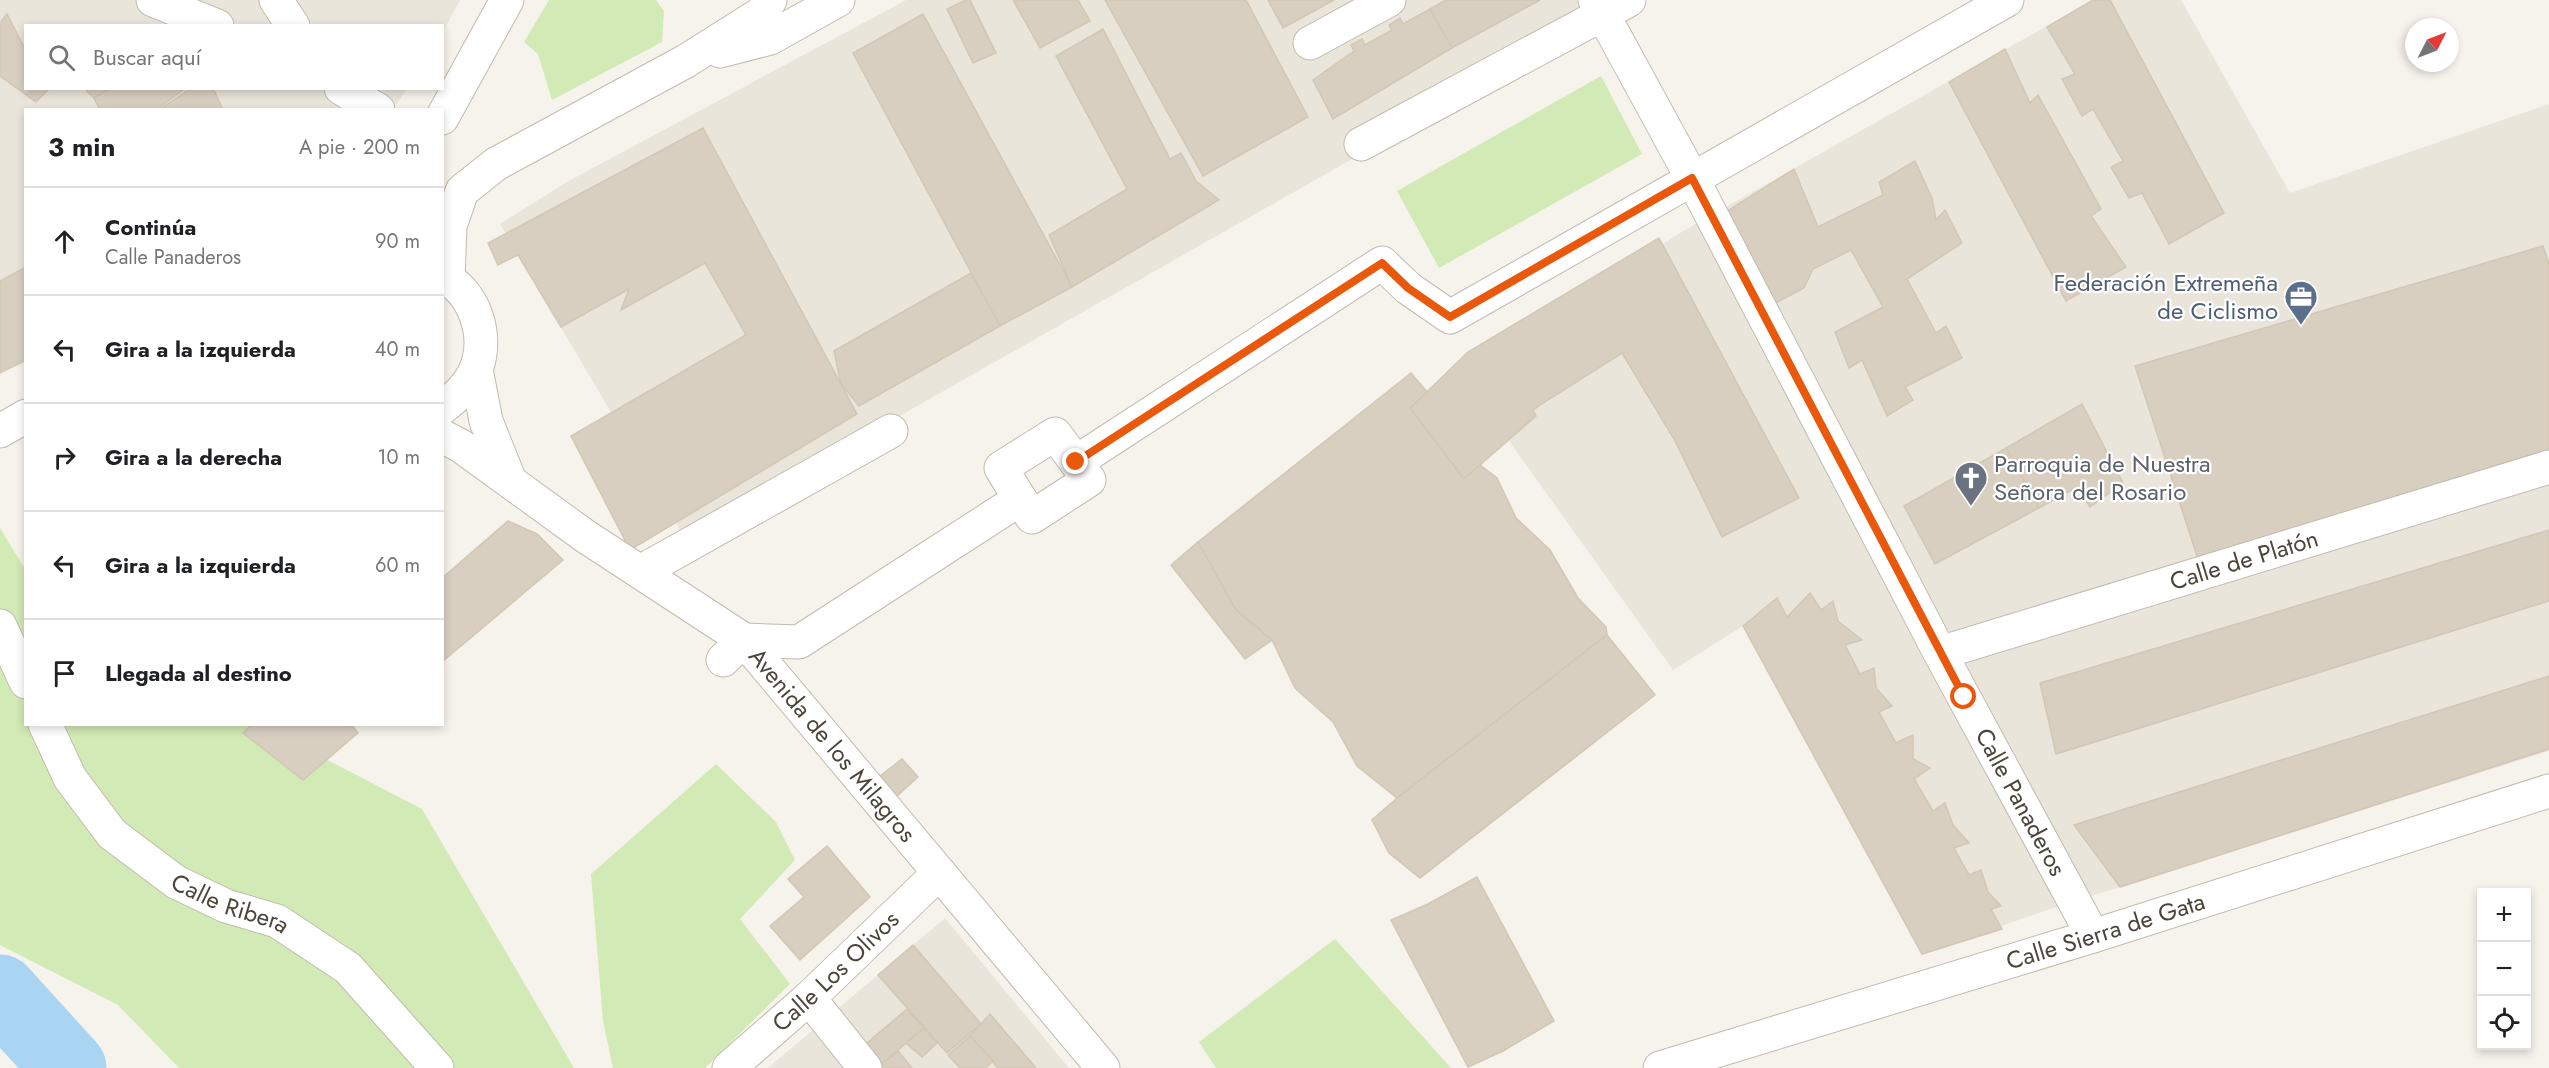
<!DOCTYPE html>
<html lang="es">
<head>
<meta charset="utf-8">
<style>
	body { margin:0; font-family:Jost,sans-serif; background:#f6f6f6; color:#202124 }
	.controls { position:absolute; right:18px; bottom:18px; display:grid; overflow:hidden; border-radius:0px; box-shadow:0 3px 9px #0003 }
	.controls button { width:54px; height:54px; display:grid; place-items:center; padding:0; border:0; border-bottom:2px solid #e0e0e0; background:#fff; color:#202124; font:30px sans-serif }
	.compass { position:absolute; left:2405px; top:18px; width:54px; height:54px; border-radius:50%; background:#fff; box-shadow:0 3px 9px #0003; rotate:48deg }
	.stop { position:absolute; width:18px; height:18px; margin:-14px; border:4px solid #ea580c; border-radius:50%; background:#fff }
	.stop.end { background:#ea580c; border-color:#fff; box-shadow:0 2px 6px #0008 }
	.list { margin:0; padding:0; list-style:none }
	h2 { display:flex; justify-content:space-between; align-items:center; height:78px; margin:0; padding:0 24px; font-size:26px }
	h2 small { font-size:20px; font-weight:400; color:#757577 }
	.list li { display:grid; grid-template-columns:39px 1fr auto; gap:18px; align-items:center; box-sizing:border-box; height:108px; padding:0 24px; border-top:2px solid #e0e0e0 }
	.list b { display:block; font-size:22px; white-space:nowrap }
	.list p { margin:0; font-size:20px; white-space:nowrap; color:#757577 }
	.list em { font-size:20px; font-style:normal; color:#757577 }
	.icon { flex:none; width:33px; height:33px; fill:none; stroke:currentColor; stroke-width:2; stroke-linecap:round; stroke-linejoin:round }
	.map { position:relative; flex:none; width:2549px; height:1068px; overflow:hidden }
	.search { position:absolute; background:#fff; box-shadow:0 3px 9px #0003; left:24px; top:24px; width:420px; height:66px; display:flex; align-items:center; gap:15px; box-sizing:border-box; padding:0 21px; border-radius:0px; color:#757577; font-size:22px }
	.panel { position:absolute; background:#fff; box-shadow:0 3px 9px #0003; left:24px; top:108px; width:420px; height:618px; border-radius:0px }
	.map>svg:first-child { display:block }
	.residential { fill:#eae5da }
	.green { fill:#d2eab5 }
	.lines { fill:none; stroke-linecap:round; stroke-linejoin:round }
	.river { stroke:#a9d4f2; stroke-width:75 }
	.building { fill:#d8cfc1; stroke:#d3c7b4; stroke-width:1.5 }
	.minor-casing { stroke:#c2bbae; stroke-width:35 }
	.minor { stroke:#fff; stroke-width:33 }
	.route { stroke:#ea580c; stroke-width:8 }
	.labels { text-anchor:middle; stroke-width:4.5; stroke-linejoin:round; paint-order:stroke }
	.service-label { font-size:24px; fill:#4e5e75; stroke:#fff; text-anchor:end }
	.worship-label { font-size:24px; fill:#5b616d; stroke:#fff; text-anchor:start }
	.street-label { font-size:24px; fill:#4b4439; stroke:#fff }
</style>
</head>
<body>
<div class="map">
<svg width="2549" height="1068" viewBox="0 0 2549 1068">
	<rect width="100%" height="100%" fill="#f6f3ec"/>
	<!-- residential -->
	<g class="residential">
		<polygon points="0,0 460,0 443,32 442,26 26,26 26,88 407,89 393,109 26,110 25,360 0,373"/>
		<polygon points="906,0 1632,0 685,538 500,224 565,183"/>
		<polygon points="2093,0 2181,0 2290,193 2549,104 2549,751 2047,910 1922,954 1743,626 1673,670 1458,370 1685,230"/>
		<polygon points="945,918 1069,1068 768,1068"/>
	</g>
	<!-- green -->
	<g class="green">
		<polygon points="549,0 656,0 664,11 662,42 552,100 538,54 524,42"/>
		<polygon points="1601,76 1642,154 1439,268 1397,191"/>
		<polygon points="0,528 25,569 26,724 260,725 422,809 574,1068 179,1068 118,1005 0,945"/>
		<polygon points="716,764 776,822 795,860 740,919 790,984 705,1068 613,1068 603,1021 591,874"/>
		<polygon points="1335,939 1451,1068 1216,1068 1199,1042"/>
	</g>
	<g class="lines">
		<!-- river -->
		<polyline class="river" points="0,992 69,1068"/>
	</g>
	<!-- building -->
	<g class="building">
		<polygon points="966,0 970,0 996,53 973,63 947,9"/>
		<polygon points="1013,0 1078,0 1090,21 1040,48"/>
		<polygon points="1105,0 1246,0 1308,117 1203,176"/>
		<polygon points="1268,0 1334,0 1283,28"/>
		<polygon points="1446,0 1540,0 1452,48 1430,9"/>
		<polygon points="2093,0 2110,0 2224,213 2169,244 2142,193 2129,198 2111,167 2123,161 2093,109 2082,116 2062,79 2075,74 2047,27"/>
		<polygon points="1430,9 1452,48 1333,119 1313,80 1354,51 1351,45 1362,39 1365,45 1392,30 1389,25 1400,18 1403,24"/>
		<polygon points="7,14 26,51 26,88 50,88 36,102 0,76 0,23"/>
		<polygon points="923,14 1072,287 1000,326 853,53"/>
		<polygon points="1103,29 1170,159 1181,153 1196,181 1219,200 1072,287 1049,235 1127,189 1056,56"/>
		<polygon points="2005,49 2030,103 2038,95 2101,209 2091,216 2126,267 2066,301 1949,82"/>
		<polygon points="84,88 108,88 94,98"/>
		<polygon points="111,88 182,88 183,90 156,110 100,110 94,98"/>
		<polygon points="191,88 213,88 223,110 159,110"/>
		<polygon points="703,128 857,414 630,550 571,436 746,335 705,263 621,310 629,289 561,327 518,255 498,265 488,243"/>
		<polygon points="1915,161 1932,198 1936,220 1945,210 1962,243 1907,279 1936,333 1946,326 1962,358 1905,387 1913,400 1887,416 1862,360 1849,368 1835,332 1883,307 1851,250 1813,269 1804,288 1770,306 1713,220 1794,169 1818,227 1883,195 1879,182"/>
		<polygon points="1659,238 1799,498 1722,537 1674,439 1622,353 1543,403 1533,410 1536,416 1464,479 1410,408 1468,352"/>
		<polygon points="2543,246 2549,264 2549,451 2199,562 2135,366"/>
		<polygon points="26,267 26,360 0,373 0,281"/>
		<polygon points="971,273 1000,326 859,406 841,384 834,351"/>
		<polygon points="1411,373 1427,392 1410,408 1464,479 1480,465 1497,478 1516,518 1550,550 1578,598 1606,627 1607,635 1397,798 1357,766 1333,722 1295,688 1272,640 1236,610 1198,542"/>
		<polygon points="2082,404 2123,483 2090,507 2077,487 2039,508 2006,448"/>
		<polygon points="2006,448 2039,508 1935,564 1904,506"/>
		<polygon points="508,521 537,534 563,560 442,662 442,578"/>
		<polygon points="2549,530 2549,601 2056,754 2040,683"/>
		<polygon points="1198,542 1236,610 1272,640 1245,659 1171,565"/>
		<polygon points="1810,593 1821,610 1833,601 1838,621 1862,640 1845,645 1860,674 1874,668 1876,688 1892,706 1879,712 1896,743 1913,735 1913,759 1930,768 1914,779 1933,811 1945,803 1953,825 1969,843 1954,848 1969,875 1981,870 1988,892 2001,906 1991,909 2002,929 1922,954 1743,626 1777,598 1787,617"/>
		<polygon points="1607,635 1655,695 1420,878 1389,853 1372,820 1397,798"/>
		<polygon points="2549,676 2549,749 2120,887 2074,825"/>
		<polygon points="252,724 351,724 358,733 303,780 243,733"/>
		<polygon points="902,759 918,777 895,798 879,777"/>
		<polygon points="827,846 870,897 800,960 770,926 804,897 788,879"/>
		<polygon points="1477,877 1554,1021 1503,1051 1468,1067 1391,920 1428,904"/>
		<polygon points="913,945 981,1024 947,1053 878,975"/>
		<polygon points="907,1009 924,1028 877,1068 854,1054"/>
		<polygon points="990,1014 1036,1068 998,1068 970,1036"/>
		<polygon points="924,1028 937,1043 922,1057 906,1043"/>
		<polygon points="970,1036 993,1061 985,1068 960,1068 948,1055"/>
		<polygon points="898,1051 912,1068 877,1068"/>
	</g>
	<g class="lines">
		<!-- minor casing -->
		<g class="minor-casing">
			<g id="minor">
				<polyline points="153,0 217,26"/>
				<polyline points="276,0 293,26"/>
				<path id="s1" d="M1595,0L1692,178L1940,653L2093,936"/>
				<polyline points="1310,43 1389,0"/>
				<polyline points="720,51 770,38 838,0"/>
				<polyline points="341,88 378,110"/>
				<polyline points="442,118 507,0"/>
				<polyline points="1361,144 1629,0"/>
				<path d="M442,276C475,292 489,336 476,369C469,386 456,397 442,408"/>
				<polyline points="448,279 450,226 462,191 496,164 686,61 762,13 770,0"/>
				<polyline points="476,369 486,421 510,481"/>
				<polyline points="0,431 26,416"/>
				<path id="s2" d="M442,436L461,446L585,536L744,640L1103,1068"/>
				<polyline points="1020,499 1032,517 1089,480 1076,462"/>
				<polyline points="642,571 891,431"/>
				<polyline points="0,626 26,682"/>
				<path id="s3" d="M1940,653L2549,467"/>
				<polyline points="723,660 744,640 799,642 1020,499 1001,468 1055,434 1076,462 1382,263 1408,288 1450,317 2007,0"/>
				<path id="s4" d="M45,724L70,778L112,834L176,882L226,906L277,921L348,968L437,1068"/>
				<polyline points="809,998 865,1068"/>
				<path id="s5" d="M729,1068L809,998L939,873"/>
				<path id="s6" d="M1660,1068L2093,936L2549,791"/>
			</g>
		</g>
		<!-- minor -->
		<use href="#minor" class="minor"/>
	</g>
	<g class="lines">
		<!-- route -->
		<polyline class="route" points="1076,462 1382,263 1408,288 1450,317 1692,178 1964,697"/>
	</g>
	<!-- icons -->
	<defs>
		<g id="office-pin" transform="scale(1.725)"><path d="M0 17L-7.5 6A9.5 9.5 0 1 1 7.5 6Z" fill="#5c6f8a" stroke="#fff"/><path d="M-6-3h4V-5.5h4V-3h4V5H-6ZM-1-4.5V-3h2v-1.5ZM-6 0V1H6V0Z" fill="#fff"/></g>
		<g id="church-pin" transform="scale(1.725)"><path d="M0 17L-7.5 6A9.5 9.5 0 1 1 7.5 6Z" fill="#6b7280" stroke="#fff"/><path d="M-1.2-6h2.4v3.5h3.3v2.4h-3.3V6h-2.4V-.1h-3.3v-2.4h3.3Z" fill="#fff"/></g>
	</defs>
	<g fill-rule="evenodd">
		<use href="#office-pin" x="2301" y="297"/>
		<use href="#church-pin" x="1971" y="478"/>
	</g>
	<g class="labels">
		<!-- service labels -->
		<g class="service-label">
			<text x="2278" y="291">Federación Extremeña<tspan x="2278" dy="28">de Ciclismo</tspan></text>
		</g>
		<!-- worship labels -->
		<g class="worship-label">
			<text x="1994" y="472">Parroquia de Nuestra<tspan x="1994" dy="28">Señora del Rosario</tspan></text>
		</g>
		<!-- street labels -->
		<g class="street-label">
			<text dy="8" stroke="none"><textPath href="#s3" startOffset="318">Calle de Platón</textPath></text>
			<text dy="8" stroke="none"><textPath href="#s2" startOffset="502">Avenida de los Milagros</textPath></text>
			<text dy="8" stroke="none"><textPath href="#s1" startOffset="908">Calle Panaderos</textPath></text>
			<text dy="8" stroke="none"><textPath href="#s4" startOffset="268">Calle Ribera</textPath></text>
			<text dy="8" stroke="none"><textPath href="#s6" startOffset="466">Calle Sierra de Gata</textPath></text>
			<text dy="8" stroke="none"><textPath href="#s5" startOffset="144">Calle Los Olivos</textPath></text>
		</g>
	</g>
</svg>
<div class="controls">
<button>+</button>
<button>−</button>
<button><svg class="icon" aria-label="locate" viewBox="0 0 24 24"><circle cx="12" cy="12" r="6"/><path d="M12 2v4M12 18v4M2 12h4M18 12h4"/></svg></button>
</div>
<svg class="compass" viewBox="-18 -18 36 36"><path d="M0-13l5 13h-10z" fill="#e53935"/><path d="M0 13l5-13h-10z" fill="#757577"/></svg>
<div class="stop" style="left:1964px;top:697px"></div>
<div class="stop end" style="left:1076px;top:462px"></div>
<div class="search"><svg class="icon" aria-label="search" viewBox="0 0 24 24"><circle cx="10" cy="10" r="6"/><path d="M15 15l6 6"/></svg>Buscar aquí</div>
<section class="panel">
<h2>3 min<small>A pie · 200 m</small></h2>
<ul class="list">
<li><svg class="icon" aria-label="ahead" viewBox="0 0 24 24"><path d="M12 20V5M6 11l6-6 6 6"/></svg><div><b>Continúa</b><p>Calle Panaderos</p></div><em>90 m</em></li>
<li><svg class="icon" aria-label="left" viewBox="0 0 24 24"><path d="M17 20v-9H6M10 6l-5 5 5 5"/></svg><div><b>Gira a la izquierda</b></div><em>40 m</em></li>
<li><svg class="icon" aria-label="right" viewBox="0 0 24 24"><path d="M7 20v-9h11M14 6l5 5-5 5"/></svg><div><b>Gira a la derecha</b></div><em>10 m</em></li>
<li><svg class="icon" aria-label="left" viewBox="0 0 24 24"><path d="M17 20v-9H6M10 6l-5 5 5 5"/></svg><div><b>Gira a la izquierda</b></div><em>60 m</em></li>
<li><svg class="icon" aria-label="arrive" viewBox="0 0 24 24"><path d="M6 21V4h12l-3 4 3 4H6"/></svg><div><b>Llegada al destino</b></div></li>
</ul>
</section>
</div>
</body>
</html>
